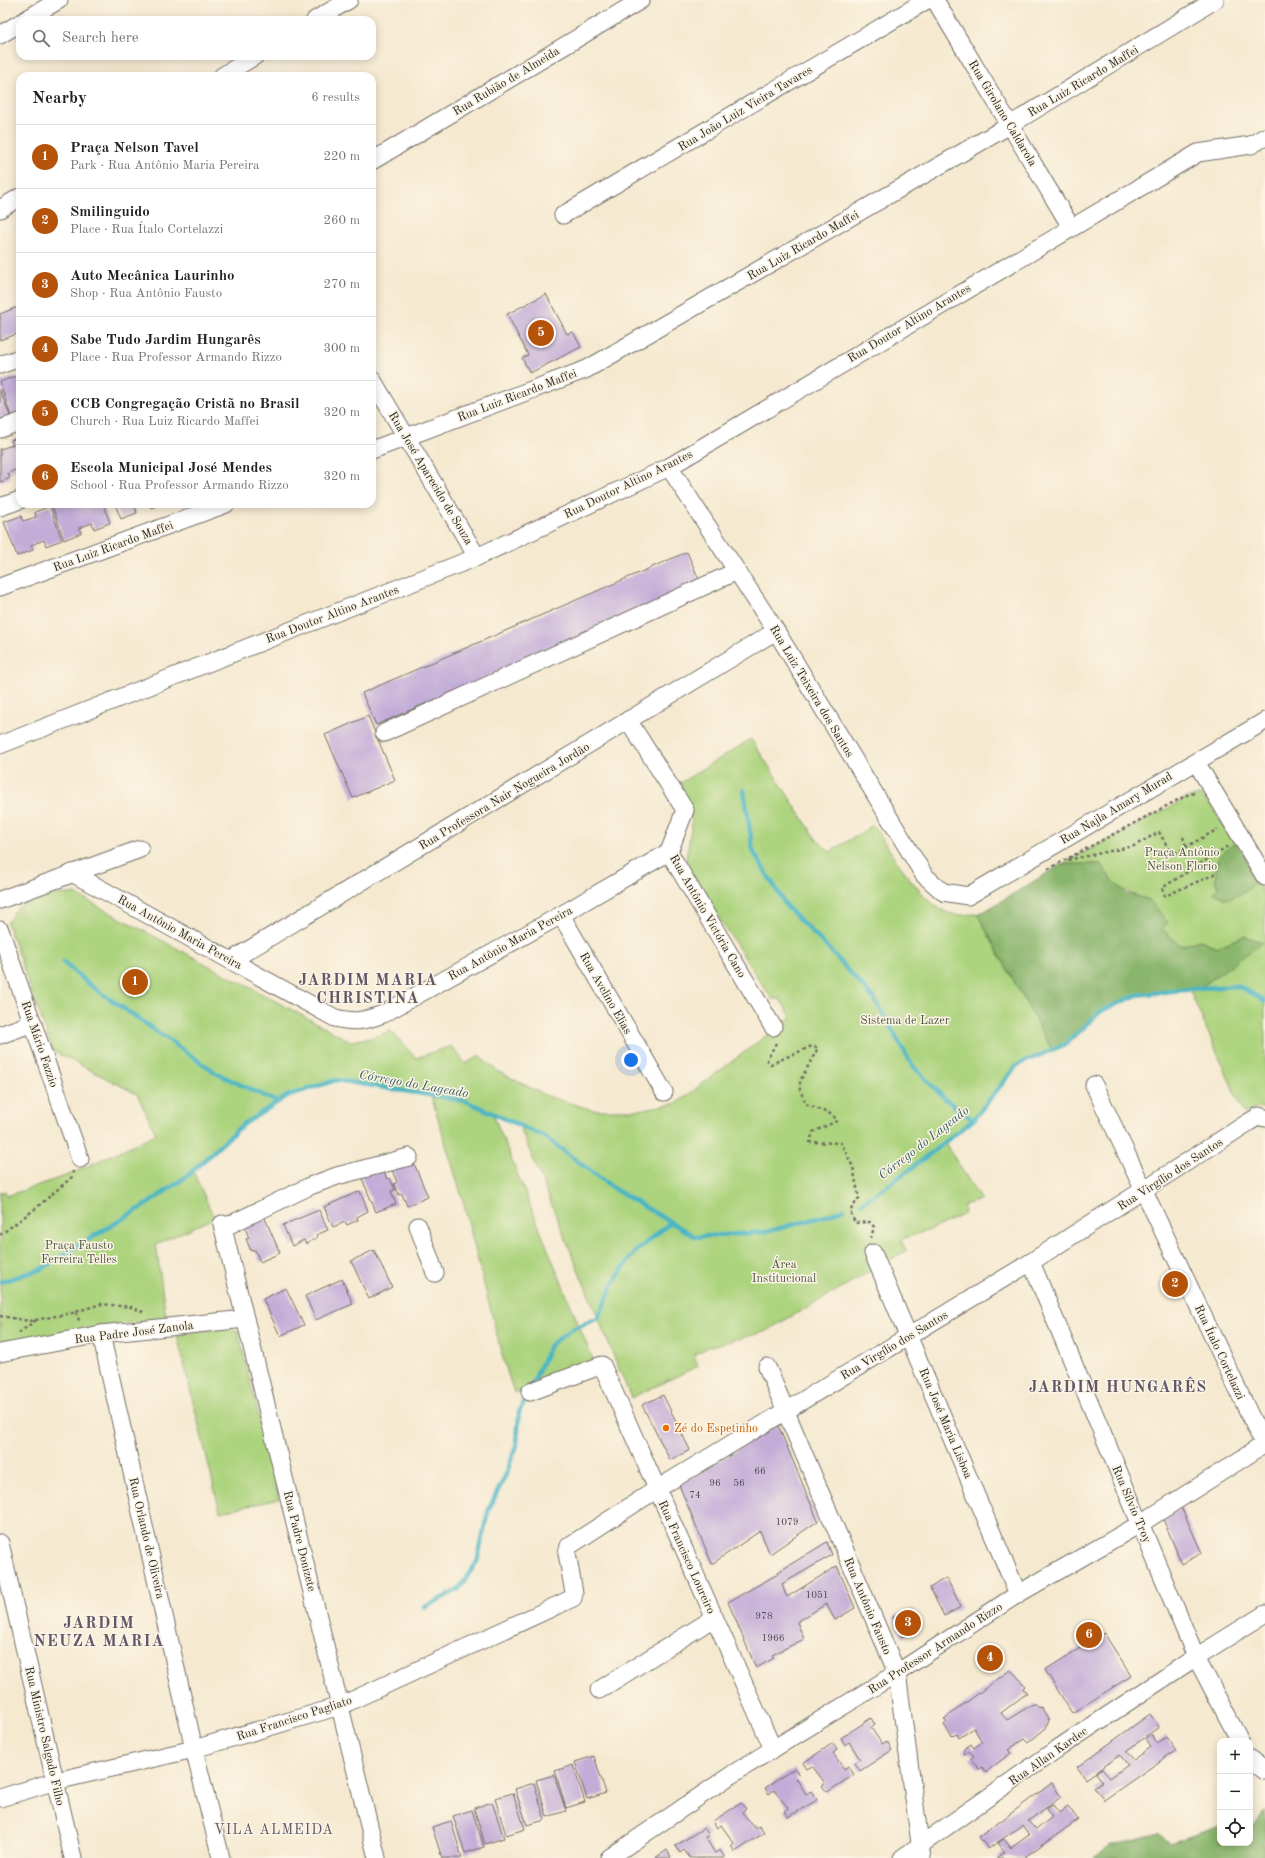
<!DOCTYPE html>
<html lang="en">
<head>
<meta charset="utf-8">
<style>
	body { margin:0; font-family:"Old Standard TT",serif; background:#f2f2f2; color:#222 }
	.controls { position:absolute; right:12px; bottom:12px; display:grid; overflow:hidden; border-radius:8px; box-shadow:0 2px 10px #0003 }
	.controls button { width:36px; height:36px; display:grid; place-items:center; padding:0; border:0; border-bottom:1px solid #e0e0e0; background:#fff; color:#222; font:20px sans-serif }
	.you { position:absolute; left:631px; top:1060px; width:14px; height:14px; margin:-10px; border:3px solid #fff; border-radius:50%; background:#1a73e8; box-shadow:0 0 0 6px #1a73e833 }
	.badge { display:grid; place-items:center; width:26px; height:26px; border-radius:50%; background:#b45309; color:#fff; font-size:13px; font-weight:700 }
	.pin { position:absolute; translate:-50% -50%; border:2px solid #fff; box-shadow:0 1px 4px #0006 }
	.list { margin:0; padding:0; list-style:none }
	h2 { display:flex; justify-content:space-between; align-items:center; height:52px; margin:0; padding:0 16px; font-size:17px }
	h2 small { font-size:13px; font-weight:400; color:#767676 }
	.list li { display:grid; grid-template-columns:26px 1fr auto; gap:12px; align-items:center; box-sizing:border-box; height:64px; padding:0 16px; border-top:1px solid #e0e0e0 }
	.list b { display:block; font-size:15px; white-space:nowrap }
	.list p { margin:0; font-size:13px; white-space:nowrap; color:#767676 }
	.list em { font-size:13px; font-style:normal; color:#767676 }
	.icon { flex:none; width:22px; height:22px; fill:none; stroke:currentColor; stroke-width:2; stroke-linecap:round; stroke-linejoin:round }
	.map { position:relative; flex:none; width:1265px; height:1858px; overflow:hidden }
	.search { position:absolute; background:#fff; box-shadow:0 2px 10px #0003; left:16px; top:16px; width:360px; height:44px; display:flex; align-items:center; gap:10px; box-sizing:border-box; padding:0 14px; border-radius:12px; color:#767676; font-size:15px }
	.panel { position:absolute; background:#fff; box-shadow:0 2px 10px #0003; left:16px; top:72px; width:360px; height:436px; border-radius:12px }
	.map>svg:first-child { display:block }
	.green { fill:#acd37d; stroke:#6c7f54 }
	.forest { fill:#89b56c; stroke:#5a704c }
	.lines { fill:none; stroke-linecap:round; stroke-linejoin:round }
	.stream { stroke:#48b5c4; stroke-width:4.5 }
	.building { fill:#c3add8 }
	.minor-casing { stroke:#726e65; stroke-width:19 }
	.path { stroke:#726e65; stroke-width:2.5; stroke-dasharray:3 3; stroke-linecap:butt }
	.minor { stroke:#fff; stroke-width:17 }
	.food-dot { fill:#e8710a; stroke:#fcf5e5; stroke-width:1.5 }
	.labels { text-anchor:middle; stroke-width:3; stroke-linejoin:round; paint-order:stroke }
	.number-label { font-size:10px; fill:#514c56 }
	.street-label { font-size:12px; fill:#2b2b2b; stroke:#fcf5e5 }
	.park-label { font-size:12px; fill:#4b5540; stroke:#fcf5e5 }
	.food-label { font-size:12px; fill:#c56008; stroke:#fcf5e5; text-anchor:start }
	.water-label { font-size:13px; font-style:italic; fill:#355b61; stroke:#fcf5e5 }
	.quarter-label { font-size:14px; letter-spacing:1px; fill:#605868; stroke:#fcf5e5 }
	.district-label { font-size:16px; font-weight:bold; letter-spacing:1px; fill:#605868; stroke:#fcf5e5 }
</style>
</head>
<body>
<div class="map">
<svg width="1265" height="1858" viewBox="0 0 1265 1858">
	<rect width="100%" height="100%" fill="#fcf5e5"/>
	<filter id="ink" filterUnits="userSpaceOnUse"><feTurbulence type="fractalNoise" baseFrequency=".025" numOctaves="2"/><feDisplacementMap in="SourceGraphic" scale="8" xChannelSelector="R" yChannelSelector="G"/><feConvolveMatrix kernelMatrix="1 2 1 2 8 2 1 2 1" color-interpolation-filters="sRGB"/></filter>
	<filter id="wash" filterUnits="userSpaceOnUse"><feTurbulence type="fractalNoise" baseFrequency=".012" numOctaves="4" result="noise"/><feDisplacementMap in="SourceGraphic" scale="16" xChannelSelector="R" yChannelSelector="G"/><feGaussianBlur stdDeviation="0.9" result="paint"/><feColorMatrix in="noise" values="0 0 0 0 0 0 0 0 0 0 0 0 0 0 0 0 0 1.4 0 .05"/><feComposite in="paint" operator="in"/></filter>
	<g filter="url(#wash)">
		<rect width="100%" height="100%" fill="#f5e9d0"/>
		<!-- green -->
		<g class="green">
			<path d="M751,739L817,840L830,852L873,825C889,848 923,908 952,914C959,916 969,914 977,914L1052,1050L1017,1065L973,1120L945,1143L981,1200L964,1205V1214L930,1230L901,1239L906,1251L764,1332L709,1347L694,1355L698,1366L631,1398L519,1125L493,1114L593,1360L514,1393L502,1355L462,1197L431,1096L336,1080L286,1096L241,1126L193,1171L214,1218L156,1244L166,1318L99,1327L0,1345V1193L5,1191L7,1196L71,1174L156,1134L137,1094L53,1051L7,923C10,919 12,914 16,910C30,894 56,894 75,894L350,1041L370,1038L391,1031L416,1058L451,1046L466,1064L479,1055L497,1071L547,1096L593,1110H638L677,1103L791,1017L780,999H772L690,874L686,859L692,823L689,807L677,785Z"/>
			<path d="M1200,795L1210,803L1265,896V1109C1258,1106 1250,1111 1244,1114L1189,989L1244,936L1217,947L1200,940L1181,946L1162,929L1150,900C1123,892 1116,888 1101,864H1062L1189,797Z"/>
			<polygon points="226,1327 238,1331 279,1499 220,1512 177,1335"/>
		</g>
		<!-- forest -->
		<g class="forest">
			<path d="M1236,842L1259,880C1243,892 1246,895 1225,899L1214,893L1219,885L1216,884C1214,858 1217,858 1236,842Z"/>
			<polygon points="1062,864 1101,864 1110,878 1127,894 1150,900 1168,923 1162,929 1181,946 1200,940 1217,947 1244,936 1263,942 1200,988 1137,995 1101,1011 1066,1044 1052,1050 977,914 985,911"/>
			<polygon points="1265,1810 1265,1858 1093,1858 1111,1846 1158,1833 1169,1843 1220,1826 1220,1843 1250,1843 1250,1831"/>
		</g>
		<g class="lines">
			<!-- stream -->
			<g class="stream">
				<polyline points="744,790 753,851 787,907 826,946 875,1000 912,1065 945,1099 973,1120"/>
				<polyline points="63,962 90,985 216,1073 277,1102"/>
				<polyline points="862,1203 912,1168 973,1120 1017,1065 1066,1044 1101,1011 1137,995 1200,988 1238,986 1265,1001"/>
				<polyline points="0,1282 42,1269 61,1256 149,1203 187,1176 241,1126 287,1096 336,1080 466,1101 545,1137 616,1190 696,1237 766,1232 829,1215 844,1209"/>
				<polyline points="531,1387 550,1345 572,1329 598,1318 615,1280 634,1253 671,1222"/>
				<polyline points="425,1607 458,1590 477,1562 488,1511 507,1472 517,1443 519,1412 528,1394"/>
			</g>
		</g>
		<g id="blocks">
			<!-- building -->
			<g class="building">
				<polygon points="546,294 567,334 573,332 581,347 530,373 522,358 528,355 507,314"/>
				<polygon points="18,307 20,313 20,333 0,340 0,314"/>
				<polygon points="16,376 18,381 20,381 20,413 11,416 0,382"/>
				<polygon points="0,389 10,416 0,420"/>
				<polygon points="20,437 20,468 8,473 10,478 0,482 0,449 13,445 11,440"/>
				<polygon points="56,504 103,504 110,523 94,529 92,523 79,528 81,533 64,540 52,505"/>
				<polygon points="115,504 145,504 135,507 137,513 121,519"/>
				<polygon points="149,504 161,504 151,508"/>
				<polygon points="50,506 62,540 46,546 44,540 31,545 33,550 17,556 4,522 21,516 23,521 36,517 35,512"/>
				<polygon points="687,552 701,584 376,725 362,693"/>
				<polygon points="368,716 395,780 353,798 325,735"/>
				<polygon points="413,1161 428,1197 407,1206 402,1194 399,1195 394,1184 397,1182 392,1170"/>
				<polygon points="382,1168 387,1179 390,1178 395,1190 391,1191 396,1204 376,1212 361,1176"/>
				<polygon points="360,1191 368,1211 357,1217 358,1220 347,1225 345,1222 333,1227 324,1207"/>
				<polygon points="319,1210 328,1230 316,1235 317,1238 306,1244 304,1240 292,1246 283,1225"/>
				<polygon points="264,1216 280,1253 260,1262 255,1250 251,1251 246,1239 249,1238 244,1225"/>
				<polygon points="374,1250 392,1287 369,1299 351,1261"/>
				<polygon points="342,1279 353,1304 316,1320 305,1296"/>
				<polygon points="286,1288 304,1325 280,1336 263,1299"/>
				<polygon points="663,1395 690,1450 670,1460 642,1405"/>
				<polygon points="778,1425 818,1521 770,1554 760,1531 712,1564 679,1485"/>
				<polygon points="1181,1507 1202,1553 1182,1564 1163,1519"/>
				<polygon points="827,1542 832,1555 782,1584 785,1593 787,1597 837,1566 855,1608 835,1620 826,1604 797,1622 804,1639 772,1655 774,1658 756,1668 728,1602 778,1574 778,1572"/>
				<polygon points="947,1579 961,1607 944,1616 930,1588 942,1580"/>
				<polygon points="914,1609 922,1628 902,1637 893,1617"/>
				<polygon points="1104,1633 1131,1676 1072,1713 1045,1670"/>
				<circle cx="990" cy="1658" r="12"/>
				<polygon points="1010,1670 1016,1675 1025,1686 1023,1688 1027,1693 1001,1713 1007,1720 1033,1704 1036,1704 1039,1708 1041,1707 1049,1720 1046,1728 1028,1743 1024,1739 1008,1750 1011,1753 986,1772 982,1767 979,1769 970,1759 974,1756 969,1751 965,1754 963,1750 971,1744 974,1748 982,1742 974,1728 959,1738 957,1734 952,1736 944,1725 947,1722 944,1719"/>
				<polygon points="1150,1714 1159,1727 1126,1751 1134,1760 1151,1747 1145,1739 1152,1735 1157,1743 1166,1736 1176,1750 1104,1800 1094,1788 1103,1782 1096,1773 1102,1769 1110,1778 1128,1765 1120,1755 1086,1779 1077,1767"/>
				<polygon points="871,1718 875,1725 871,1728 882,1744 887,1741 892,1750 860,1771 855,1763 860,1759 849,1742 845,1745 841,1738"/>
				<polygon points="833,1743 837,1750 833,1753 844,1769 849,1766 854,1775 827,1792 822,1786 825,1783 812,1766 807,1769 803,1763"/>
				<polygon points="594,1756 606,1793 587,1799 575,1762"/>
				<polygon points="573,1765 585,1802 566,1808 555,1771"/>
				<polygon points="795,1768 799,1775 796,1778 806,1794 811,1791 817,1800 788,1817 784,1811 788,1808 774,1790 769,1794 765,1788"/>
				<polygon points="554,1775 566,1811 547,1817 536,1780"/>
				<polygon points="534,1783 545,1820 527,1825 515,1789"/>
				<polygon points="1052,1783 1061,1797 1028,1821 1036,1830 1052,1817 1046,1809 1053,1805 1059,1813 1068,1806 1078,1820 1023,1858 996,1858 1005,1852 998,1843 1004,1839 1011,1848 1029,1835 1022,1825 988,1849 979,1837"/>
				<polygon points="513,1793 525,1829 506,1835 495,1798"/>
				<polygon points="492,1802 504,1838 485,1844 474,1808"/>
				<polygon points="741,1803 746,1809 742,1812 755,1828 759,1826 764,1833 735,1852 731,1846 734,1843 721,1825 717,1828 713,1821"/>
				<polygon points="472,1810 484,1847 465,1853 453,1816"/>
				<polygon points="451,1821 462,1858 442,1858 432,1827"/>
				<polygon points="704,1828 709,1835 705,1837 715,1853 720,1850 725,1858 690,1858 684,1850 680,1853 675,1846"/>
				<polygon points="667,1850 671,1857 669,1858 655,1858"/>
			</g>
		</g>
	</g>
	<g filter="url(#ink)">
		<use href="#blocks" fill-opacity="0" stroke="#726e65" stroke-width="1"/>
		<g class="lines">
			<!-- minor casing -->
			<g class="minor-casing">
				<g id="minor">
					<polyline points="935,0 1071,227"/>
					<polyline points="25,20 59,0"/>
					<polyline points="315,20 349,0"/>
					<polyline points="0,35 20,23"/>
					<polyline points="222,76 255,56"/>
					<polyline points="372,161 641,0"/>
					<polyline points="0,209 20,197"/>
					<polyline points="563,215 927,0"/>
					<polyline points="0,365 20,358"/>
					<polyline points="372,379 477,557"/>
					<polyline points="0,429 20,422"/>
					<polyline points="372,450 587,369 1010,125 1215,0"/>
					<polyline points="669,467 776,631 924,875 943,892 968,896 1265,721"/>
					<polyline points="0,507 20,500"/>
					<polyline points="0,587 226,504"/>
					<polyline points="628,720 685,810 669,852 773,1027"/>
					<polyline points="384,733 737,571"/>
					<polyline points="0,745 477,557 669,467 1198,153 1251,145 1265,137"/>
					<polyline points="1196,762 1265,877"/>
					<path d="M72,873L335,1018C355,1023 364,1021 383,1014L561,915L669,852"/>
					<polyline points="0,900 140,849"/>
					<polyline points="561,915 664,1092"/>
					<polyline points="0,930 80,1159"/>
					<polyline points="232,960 776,631"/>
					<polyline points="0,1035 33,1023"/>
					<polyline points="1094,1085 1264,1445"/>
					<polyline points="222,1224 377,1858"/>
					<polyline points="418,1226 435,1273"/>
					<polyline points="223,1228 310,1186 337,1176 409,1157"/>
					<polyline points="873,1253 1018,1594"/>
					<polyline points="1031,1262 1196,1657 1240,1741"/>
					<polyline points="101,1334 194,1749 221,1858"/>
					<polyline points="0,1353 101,1334 245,1319"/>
					<polyline points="767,1367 897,1673 922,1858"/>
					<polyline points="530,1392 602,1365 773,1749"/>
					<polyline points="0,1543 73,1858"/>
					<polyline points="599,1690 714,1618"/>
					<polyline points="1250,1759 1265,1771"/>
					<polyline points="0,1798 56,1781 194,1749 340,1706 573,1598 574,1593 567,1553 569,1546 657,1489 1031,1262 1249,1122 1259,1116 1265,1118"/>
					<polyline points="609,1858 734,1773 897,1673 1018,1594 1140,1524 1265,1444"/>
					<polyline points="902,1858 1057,1749 1196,1657 1265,1614"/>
				</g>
			</g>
			<!-- path -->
			<g class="path">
				<polyline points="1183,837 1186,846"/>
				<polyline points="1068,860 1134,846 1159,832 1172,855 1218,829"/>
				<polyline points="1048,869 1189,794 1197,793"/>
				<polyline points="1215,874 1165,896 1162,888 1228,846"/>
				<polyline points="776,1043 767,1060 771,1064 812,1046 818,1048 800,1081 800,1090 806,1104 833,1115 837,1121 813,1132 810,1142 841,1143 853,1167 859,1198 850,1211 855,1223 870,1222 874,1227 871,1238"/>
				<polyline points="0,1235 35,1209 72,1177 73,1171"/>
				<polyline points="76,1312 80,1323"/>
				<polyline points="0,1316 30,1321 72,1313 101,1304 131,1307 146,1313"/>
				<polyline points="19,1333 36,1320"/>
			</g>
			<!-- minor -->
			<use href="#minor" class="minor"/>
		</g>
	</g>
	<!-- markers -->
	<circle class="food-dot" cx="666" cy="1428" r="4"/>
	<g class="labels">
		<!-- number labels -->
		<g class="number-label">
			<text x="760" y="1474">66</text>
			<text x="715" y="1486">96</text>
			<text x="739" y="1486">56</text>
			<text x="695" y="1498">74</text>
			<text x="787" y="1525">1079</text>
			<text x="817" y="1598">1051</text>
			<text x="764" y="1619">978</text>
			<text x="773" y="1641">1966</text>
		</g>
		<!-- street labels -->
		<g class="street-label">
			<text transform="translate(506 81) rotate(-31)" y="4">Rua Rubião de Almeida</text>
			<text transform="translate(1083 81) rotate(-31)" y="4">Rua Luiz Ricardo Maffei</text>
			<text transform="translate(745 108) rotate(-31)" y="4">Rua João Luiz Vieira Tavares</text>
			<text transform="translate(1003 113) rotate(59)" y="4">Rua Girolano Caldarola</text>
			<text transform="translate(803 245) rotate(-30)" y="4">Rua Luiz Ricardo Maffei</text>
			<text transform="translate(909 323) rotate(-31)" y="4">Rua Doutor Altino Arantes</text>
			<text transform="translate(517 395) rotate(-21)" y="4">Rua Luiz Ricardo Maffei</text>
			<text transform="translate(431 478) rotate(59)" y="4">Rua José Aparecido de Souza</text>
			<text transform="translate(628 484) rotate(-26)" y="4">Rua Doutor Altino Arantes</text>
			<text transform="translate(113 546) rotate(-20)" y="4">Rua Luiz Ricardo Maffei</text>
			<text transform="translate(332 614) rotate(-21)" y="4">Rua Doutor Altino Arantes</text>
			<text transform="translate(812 691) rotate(59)" y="4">Rua Luiz Teixeira dos Santos</text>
			<text transform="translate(504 796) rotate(-31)" y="4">Rua Professora Nair Nogueira Jordão</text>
			<text transform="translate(1116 808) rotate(-31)" y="4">Rua Najla Amary Murad</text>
			<text transform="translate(708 916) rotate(60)" y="4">Rua Antônio Victória Cano</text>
			<text transform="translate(180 932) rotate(29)" y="4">Rua Antônio Maria Pereira</text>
			<text transform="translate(510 943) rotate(-29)" y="4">Rua Antônio Maria Pereira</text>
			<text transform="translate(606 993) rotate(60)" y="4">Rua Avelino Elias</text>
			<text transform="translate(40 1044) rotate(71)" y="4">Rua Mário Fazzio</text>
			<text transform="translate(1170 1174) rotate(-33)" y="4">Rua Virgílio dos Santos</text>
			<text transform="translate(134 1332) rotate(-7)" y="4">Rua Padre José Zanola</text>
			<text transform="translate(894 1345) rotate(-31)" y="4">Rua Virgílio dos Santos</text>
			<text transform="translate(1220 1352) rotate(65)" y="4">Rua Ítalo Cortelazzi</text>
			<text transform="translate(946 1423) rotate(67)" y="4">Rua José Maria Lisboa</text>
			<text transform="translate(1132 1504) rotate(67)" y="4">Rua Sílvio Troy</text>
			<text transform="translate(147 1538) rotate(77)" y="4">Rua Orlando de Oliveira</text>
			<text transform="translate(300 1541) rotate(76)" y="4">Rua Padre Donizete</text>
			<text transform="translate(687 1557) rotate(66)" y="4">Rua Francisco Loureiro</text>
			<text transform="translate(868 1606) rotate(67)" y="4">Rua Antônio Fausto</text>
			<text transform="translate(935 1648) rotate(-33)" y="4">Rua Professor Armando Rizzo</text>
			<text transform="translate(294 1718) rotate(-18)" y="4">Rua Francisco Pagliato</text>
			<text transform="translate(45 1736) rotate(77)" y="4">Rua Ministro Salgado Filho</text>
			<text transform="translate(1048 1756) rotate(-35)" y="4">Rua Allan Kardec</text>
		</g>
		<!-- park labels -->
		<g class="park-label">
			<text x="1182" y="856">Praça Antônio<tspan x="1182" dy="14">Nelson Florio</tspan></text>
			<text x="905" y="1024">Sistema de Lazer</text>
			<text x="79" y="1249">Praça Fausto<tspan x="79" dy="14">Ferreira Telles</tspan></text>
			<text x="784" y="1268">Área<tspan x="784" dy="14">Institucional</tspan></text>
		</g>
		<!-- food labels -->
		<g class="food-label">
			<text x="674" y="1432">Zé do Espetinho</text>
		</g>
		<!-- water labels -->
		<g class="water-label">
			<text transform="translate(414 1083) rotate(10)" y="5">Córrego do Lageado</text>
			<text transform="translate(923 1142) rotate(-38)" y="5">Córrego do Lageado</text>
		</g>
		<!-- quarter labels -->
		<g class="quarter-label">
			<text x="274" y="1834">VILA ALMEIDA</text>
		</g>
		<!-- district labels -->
		<g class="district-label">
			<text x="368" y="985">JARDIM MARIA<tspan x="368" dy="18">CHRISTINA</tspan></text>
			<text x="1118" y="1392">JARDIM HUNGARÊS</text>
			<text x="99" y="1628">JARDIM<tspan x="99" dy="18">NEUZA MARIA</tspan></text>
		</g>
	</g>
</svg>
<div class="controls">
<button>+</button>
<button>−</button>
<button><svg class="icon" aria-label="locate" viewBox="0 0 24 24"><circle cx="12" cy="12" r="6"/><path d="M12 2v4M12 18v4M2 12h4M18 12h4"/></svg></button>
</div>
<div class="you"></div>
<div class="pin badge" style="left:135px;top:982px">1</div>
<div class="pin badge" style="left:1175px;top:1284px">2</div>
<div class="pin badge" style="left:908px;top:1623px">3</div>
<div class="pin badge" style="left:990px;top:1658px">4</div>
<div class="pin badge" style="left:541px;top:333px">5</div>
<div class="pin badge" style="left:1089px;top:1635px">6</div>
<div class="search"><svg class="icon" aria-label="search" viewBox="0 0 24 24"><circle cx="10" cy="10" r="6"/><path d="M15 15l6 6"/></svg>Search here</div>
<section class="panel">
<h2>Nearby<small>6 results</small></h2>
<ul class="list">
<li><span class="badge">1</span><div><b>Praça Nelson Tavel</b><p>Park · Rua Antônio Maria Pereira</p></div><em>220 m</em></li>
<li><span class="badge">2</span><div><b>Smilinguido</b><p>Place · Rua Ítalo Cortelazzi</p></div><em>260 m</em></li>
<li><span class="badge">3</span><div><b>Auto Mecânica Laurinho</b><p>Shop · Rua Antônio Fausto</p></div><em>270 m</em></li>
<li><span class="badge">4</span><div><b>Sabe Tudo Jardim Hungarês</b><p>Place · Rua Professor Armando Rizzo</p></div><em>300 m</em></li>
<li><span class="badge">5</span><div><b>CCB Congregação Cristã no Brasil</b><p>Church · Rua Luiz Ricardo Maffei</p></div><em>320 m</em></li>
<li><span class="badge">6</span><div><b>Escola Municipal José Mendes</b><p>School · Rua Professor Armando Rizzo</p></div><em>320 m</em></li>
</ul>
</section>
</div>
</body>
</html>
